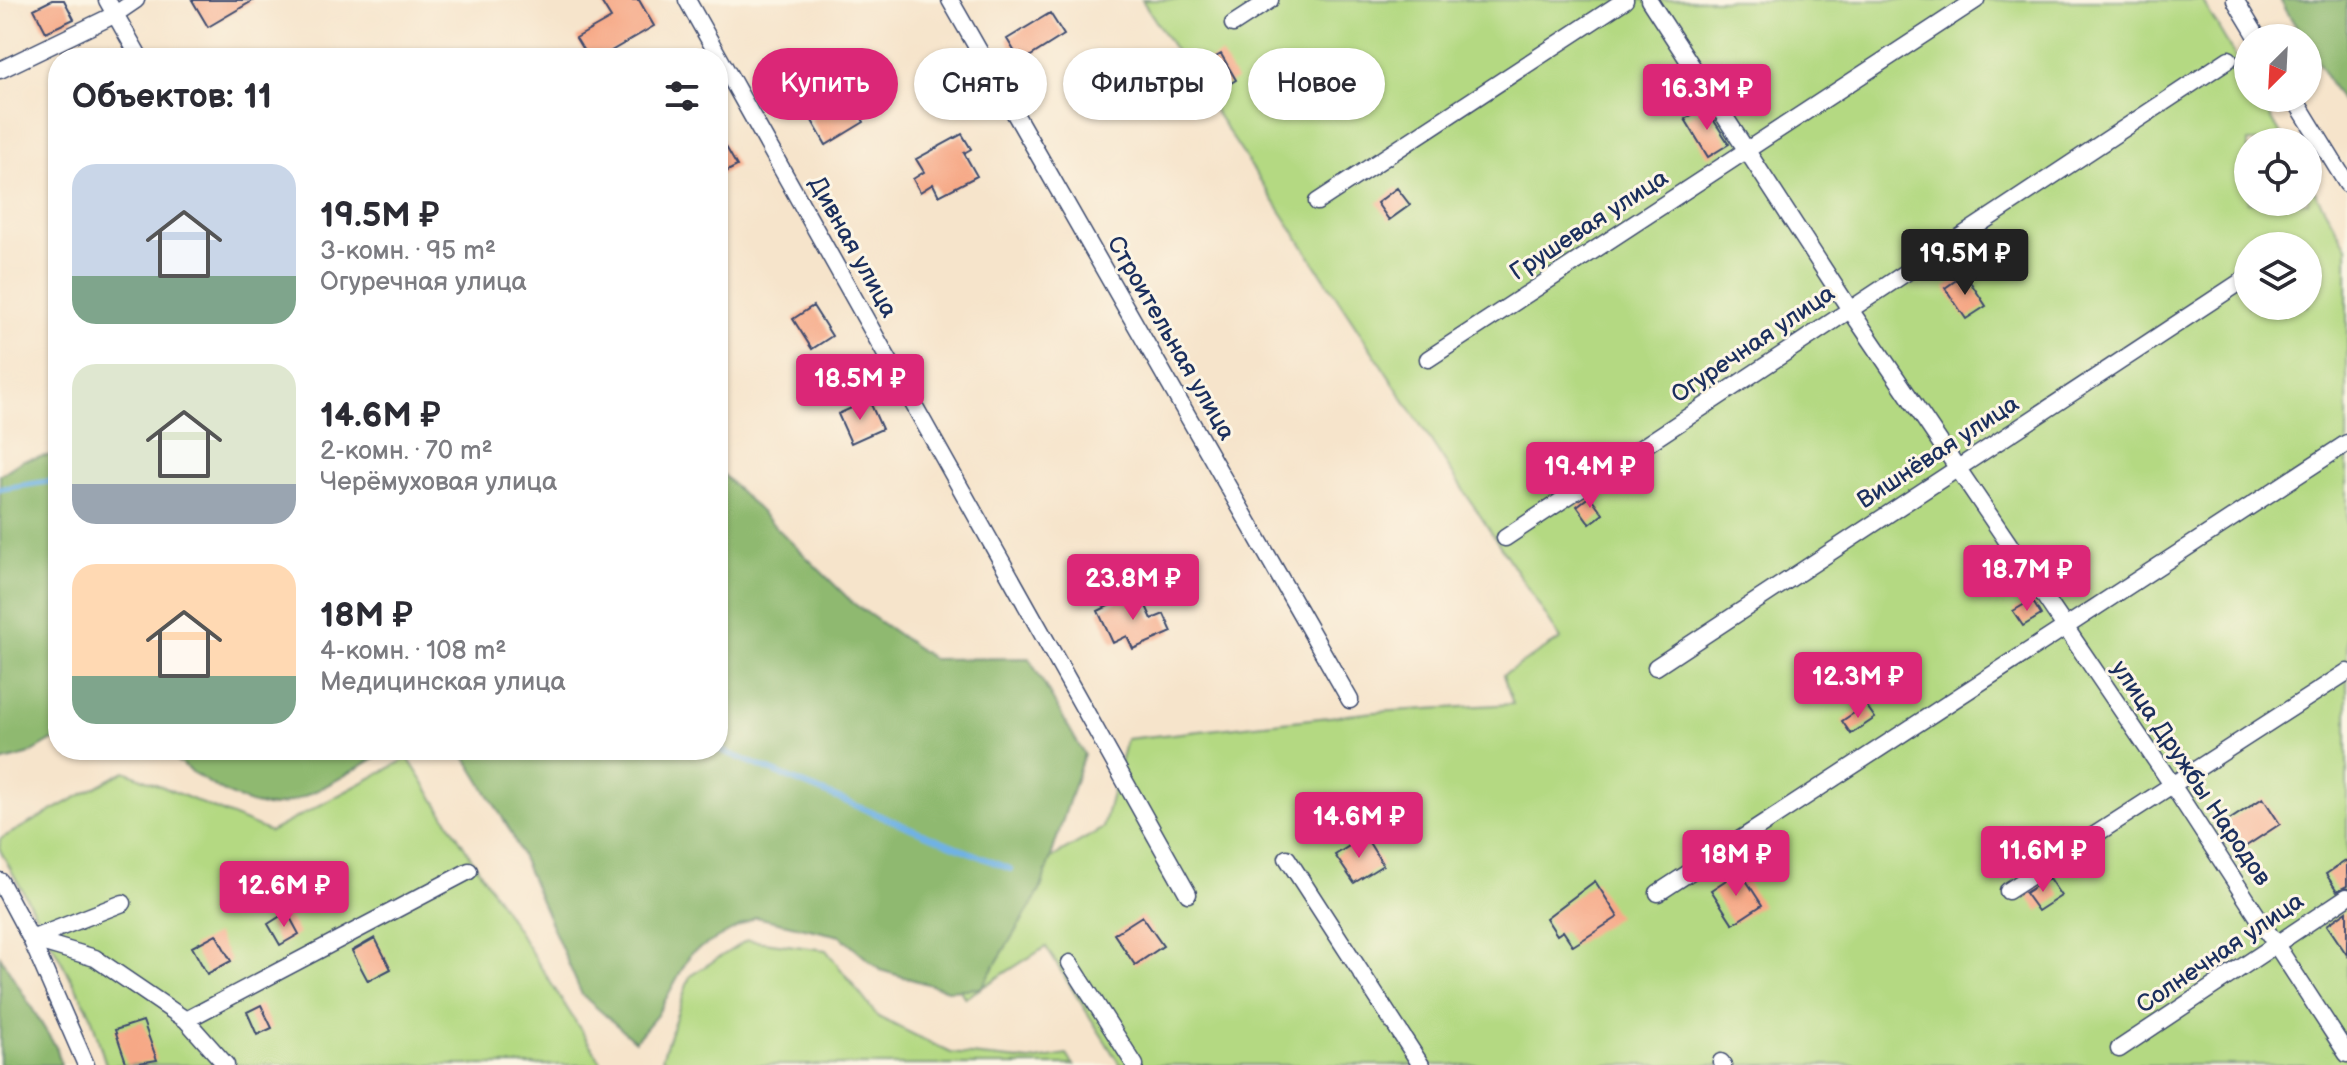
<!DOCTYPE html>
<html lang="ru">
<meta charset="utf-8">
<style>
body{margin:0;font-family:"Balsamiq Sans",sans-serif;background:#f7f7f7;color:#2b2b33;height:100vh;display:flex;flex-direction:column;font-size:30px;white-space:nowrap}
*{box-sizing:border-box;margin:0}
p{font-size:26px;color:#7c7c81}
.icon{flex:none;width:44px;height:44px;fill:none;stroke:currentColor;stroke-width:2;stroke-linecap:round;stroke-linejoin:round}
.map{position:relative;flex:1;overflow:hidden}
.details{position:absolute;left:48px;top:48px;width:680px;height:712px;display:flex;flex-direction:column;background:#fff;border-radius:32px;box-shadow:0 2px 6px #0004}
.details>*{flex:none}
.banner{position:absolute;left:752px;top:48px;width:760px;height:72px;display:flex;gap:16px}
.needle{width:52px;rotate:204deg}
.fabs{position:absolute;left:2234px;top:24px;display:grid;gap:16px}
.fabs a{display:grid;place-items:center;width:88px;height:88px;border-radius:50%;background:#fff;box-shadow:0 2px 6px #0004;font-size:40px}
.price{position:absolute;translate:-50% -68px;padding:0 18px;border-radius:8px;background:#db2777;color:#fff;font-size:26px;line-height:52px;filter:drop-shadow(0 2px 4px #0008)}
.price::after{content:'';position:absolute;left:50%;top:48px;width:24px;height:18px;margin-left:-12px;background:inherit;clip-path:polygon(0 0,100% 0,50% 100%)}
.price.current{background:#222;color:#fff}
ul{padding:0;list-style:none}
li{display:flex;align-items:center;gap:24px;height:200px;padding:0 24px}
li span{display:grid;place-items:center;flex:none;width:224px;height:160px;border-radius:24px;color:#555}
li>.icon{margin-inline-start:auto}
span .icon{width:96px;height:96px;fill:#fffc;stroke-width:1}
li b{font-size:34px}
h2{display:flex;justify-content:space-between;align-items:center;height:96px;padding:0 24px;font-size:34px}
.chip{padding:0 28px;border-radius:36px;background:#fff;box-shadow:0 2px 6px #0004;font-size:28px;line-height:72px}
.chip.current{background:#db2777;color:#fff}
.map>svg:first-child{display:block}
.green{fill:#b4d982;stroke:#688470;stroke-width:2;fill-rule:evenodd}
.forest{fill:#8fb970;stroke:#557467;stroke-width:2}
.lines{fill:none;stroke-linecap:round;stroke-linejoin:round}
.stream{stroke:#6fb2e4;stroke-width:6}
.building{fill:#f6a886}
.street-casing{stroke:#3c4a6e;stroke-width:19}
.street{stroke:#fff;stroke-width:16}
.labels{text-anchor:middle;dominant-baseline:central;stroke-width:6;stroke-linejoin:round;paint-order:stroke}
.street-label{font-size:24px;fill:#1b2f5e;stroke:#fcf5e5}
</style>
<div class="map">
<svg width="2347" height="1065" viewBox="0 0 2347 1065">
<rect width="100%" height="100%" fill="#fcf5e5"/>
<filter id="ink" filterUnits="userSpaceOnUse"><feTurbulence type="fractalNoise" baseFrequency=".0125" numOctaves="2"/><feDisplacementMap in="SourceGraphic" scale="16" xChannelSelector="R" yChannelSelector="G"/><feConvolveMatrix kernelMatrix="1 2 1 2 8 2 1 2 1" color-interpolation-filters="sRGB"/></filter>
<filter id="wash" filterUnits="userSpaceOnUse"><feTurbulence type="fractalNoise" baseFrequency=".006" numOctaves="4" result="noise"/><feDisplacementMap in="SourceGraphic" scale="32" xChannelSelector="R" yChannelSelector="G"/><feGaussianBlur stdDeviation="1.8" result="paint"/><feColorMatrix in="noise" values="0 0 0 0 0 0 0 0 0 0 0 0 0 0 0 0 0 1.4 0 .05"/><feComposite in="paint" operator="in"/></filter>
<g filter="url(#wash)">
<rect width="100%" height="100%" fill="#f6e4cb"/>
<path class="green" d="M 1142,0 L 2202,0 L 2248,78 L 2248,98 L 2260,98 L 2285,142 L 2248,142 L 2248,202 L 2308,202 L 2308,180 L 2347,247 L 2347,1065 L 1120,1065 L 1046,947 L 965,998 L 924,932 L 1103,828 L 1126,739 L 1375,712 L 1513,704 L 1503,675 L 1561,639 ZM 2248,246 L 2308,246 L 2308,306 L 2248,306 Z
M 408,758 L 603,1065 L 106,1065 L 90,1013 L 0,850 L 0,839 L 125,771 L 270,832 Z
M 747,940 L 826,950 L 878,1017 L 951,1053 L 1030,1061 L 1067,1055 L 1074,1065 L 672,1065 L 662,1058 L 690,976 Z"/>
<path class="forest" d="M 2280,0 L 2347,0 L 2347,111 L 2308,46 L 2308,38 L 2303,38 Z
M 58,454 L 58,737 L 27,755 L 0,762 L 0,475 L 23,460 Z
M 718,470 L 853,603 L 933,659 L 1029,658 L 1084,754 L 1040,891 L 981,988 L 948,990 L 880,970 L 840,936 L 756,917 L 691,953 L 657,1015 L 635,1041 L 582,995 L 510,830 L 463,753 L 451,750 L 718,750 Z
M 163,750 L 388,750 C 363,765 294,809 265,806 C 233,803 188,770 163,750 Z
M 0,956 L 57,1049 L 61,1065 L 0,1065 Z"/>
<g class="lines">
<path class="stream" d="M 0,489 L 58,480
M 718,749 L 1010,869"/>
</g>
<g id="blocks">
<path class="building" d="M 52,0 L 64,0 L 74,19 L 46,32 L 34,9 Z
M 192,0 L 254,0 L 208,27 Z
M 600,0 L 639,0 L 654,26 L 599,58 L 588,58 L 576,38 L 611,18 Z
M 1050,13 L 1064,35 L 1021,62 L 1007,39 Z
M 1221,54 L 1236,80 L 1216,92 L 1200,66 Z
M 839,79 L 864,122 L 826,145 L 811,119 L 817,115 L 806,97 Z
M 1705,107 L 1729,144 L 1708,157 L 1685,119 Z
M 718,133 L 737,166 L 718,176 Z
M 962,134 L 971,149 L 964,153 L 977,176 L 939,196 L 933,184 L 920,192 L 913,179 L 924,172 L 916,159 Z
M 1397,188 L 1410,205 L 1389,220 L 1377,203 Z
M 1965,274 L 1986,306 L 1966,319 L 1945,288 Z
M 813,306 L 832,336 L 812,349 L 793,319 Z
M 869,400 L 882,429 L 851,443 L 838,414 Z
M 1590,496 L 1603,514 L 1590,524 L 1577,506 Z
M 1139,591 L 1152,619 L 1164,614 L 1172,632 L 1133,649 L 1127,636 L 1113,643 L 1098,611 Z
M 2032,600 L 2041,615 L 2023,626 L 2013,611 Z
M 1866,705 L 1875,718 L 1851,734 L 1842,721 Z
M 2263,798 L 2280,824 L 2237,852 L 2220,826 Z
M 1365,836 L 1383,865 L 1354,883 L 1335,855 Z
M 2347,860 L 2347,886 L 2337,891 L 2326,874 Z
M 1740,871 L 1762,905 L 1733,924 L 1711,890 Z
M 2049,878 L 2061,896 L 2038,911 L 2025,893 Z
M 1595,881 L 1618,917 L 1573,946 L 1563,931 L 1557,935 L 1546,918 Z
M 2347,911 L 2347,955 L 2327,925 Z
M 287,912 L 299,934 L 280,945 L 268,924 Z
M 1142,916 L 1163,946 L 1135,965 L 1114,934 Z
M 216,934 L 231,961 L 207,974 L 192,947 Z
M 375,938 L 391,969 L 368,981 L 352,951 Z
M 261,1005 L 272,1028 L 257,1035 L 247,1012 Z
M 143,1021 L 157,1060 L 127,1065 L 115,1030 Z"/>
</g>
</g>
<g filter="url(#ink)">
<use href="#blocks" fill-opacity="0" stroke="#3c4a6e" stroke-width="2"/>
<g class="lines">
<defs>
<path id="street" d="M 107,0 L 140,58
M 687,0 L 1188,894
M 950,0 L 1350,700
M 1649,0 L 1849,308 L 2171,783 L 2347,1054
M 2235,0 L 2258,38
M 1233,24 L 1270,0
M 0,70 L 114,15 L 136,0
M 2294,98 L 2347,184
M 1317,202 L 1625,0
M 1428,359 L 1976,0
M 1505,538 L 2229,59
M 1656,667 L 2248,277
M 1287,858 L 1421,1065
M 0,881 L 31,939 L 86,1065
M 2008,891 L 2347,672
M 1658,893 L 2347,443
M 31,939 L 95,958 L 186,1020 L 226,1065
M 31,939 L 123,903
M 1070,963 L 1135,1065
M 186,1020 L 469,871
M 2119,1049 L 2347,897
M 1721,1062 L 1723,1065"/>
</defs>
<use href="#street" class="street-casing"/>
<use href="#street" class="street"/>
</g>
</g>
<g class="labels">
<g class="street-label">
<text transform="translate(1589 225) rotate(-33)">Грушевая улица</text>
<text transform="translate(853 247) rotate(61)">Дивная улица</text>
<text transform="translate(1171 338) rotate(60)">Строительная улица</text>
<text transform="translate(1753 344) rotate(-34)">Огуречная улица</text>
<text transform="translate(1938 452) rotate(-33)">Вишнёвая улица</text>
<text transform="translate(2191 773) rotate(56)">улица Дружбы Народов</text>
<text transform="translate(2220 953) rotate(-34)">Солнечная улица</text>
</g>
</g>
</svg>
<div class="fabs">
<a><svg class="needle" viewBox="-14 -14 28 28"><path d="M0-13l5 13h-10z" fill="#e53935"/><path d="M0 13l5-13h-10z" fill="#7c7c81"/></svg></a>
<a><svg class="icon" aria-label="locate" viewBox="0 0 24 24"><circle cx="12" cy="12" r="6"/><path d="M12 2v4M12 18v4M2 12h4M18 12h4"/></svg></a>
<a><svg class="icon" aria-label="layers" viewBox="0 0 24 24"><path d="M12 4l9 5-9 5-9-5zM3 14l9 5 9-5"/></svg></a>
</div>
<b class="price" style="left:1707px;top:132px">16.3M ₽</b>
<b class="price current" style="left:1965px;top:297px">19.5M ₽</b>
<b class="price" style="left:860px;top:422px">18.5M ₽</b>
<b class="price" style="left:1590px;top:510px">19.4M ₽</b>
<b class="price" style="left:2027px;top:613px">18.7M ₽</b>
<b class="price" style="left:1133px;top:622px">23.8M ₽</b>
<b class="price" style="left:1858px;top:720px">12.3M ₽</b>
<b class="price" style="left:1359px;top:860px">14.6M ₽</b>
<b class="price" style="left:2043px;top:894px">11.6M ₽</b>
<b class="price" style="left:1736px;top:898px">18M ₽</b>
<b class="price" style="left:284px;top:929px">12.6M ₽</b>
<div class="banner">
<a class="chip current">Купить</a>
<a class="chip">Снять</a>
<a class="chip">Фильтры</a>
<a class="chip">Новое</a>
</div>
<section class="details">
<h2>Объектов: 11<svg class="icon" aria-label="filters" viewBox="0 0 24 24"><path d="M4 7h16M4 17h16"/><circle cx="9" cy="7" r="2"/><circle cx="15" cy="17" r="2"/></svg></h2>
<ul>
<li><span style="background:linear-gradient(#c9d6e8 70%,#7fa58c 0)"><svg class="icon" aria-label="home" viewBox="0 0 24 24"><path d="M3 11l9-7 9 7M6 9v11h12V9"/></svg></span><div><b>19.5M ₽</b><p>3-комн. · 95 m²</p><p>Огуречная улица</p></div></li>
<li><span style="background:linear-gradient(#dfe7d0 75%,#9aa5b1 0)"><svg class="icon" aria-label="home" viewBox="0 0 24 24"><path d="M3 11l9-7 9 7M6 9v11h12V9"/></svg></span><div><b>14.6M ₽</b><p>2-комн. · 70 m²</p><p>Черёмуховая улица</p></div></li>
<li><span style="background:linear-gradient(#ffd9b3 70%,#7fa58c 0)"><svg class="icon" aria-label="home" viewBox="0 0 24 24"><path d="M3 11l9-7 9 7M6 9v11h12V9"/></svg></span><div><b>18M ₽</b><p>4-комн. · 108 m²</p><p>Медицинская улица</p></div></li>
</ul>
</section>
</div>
